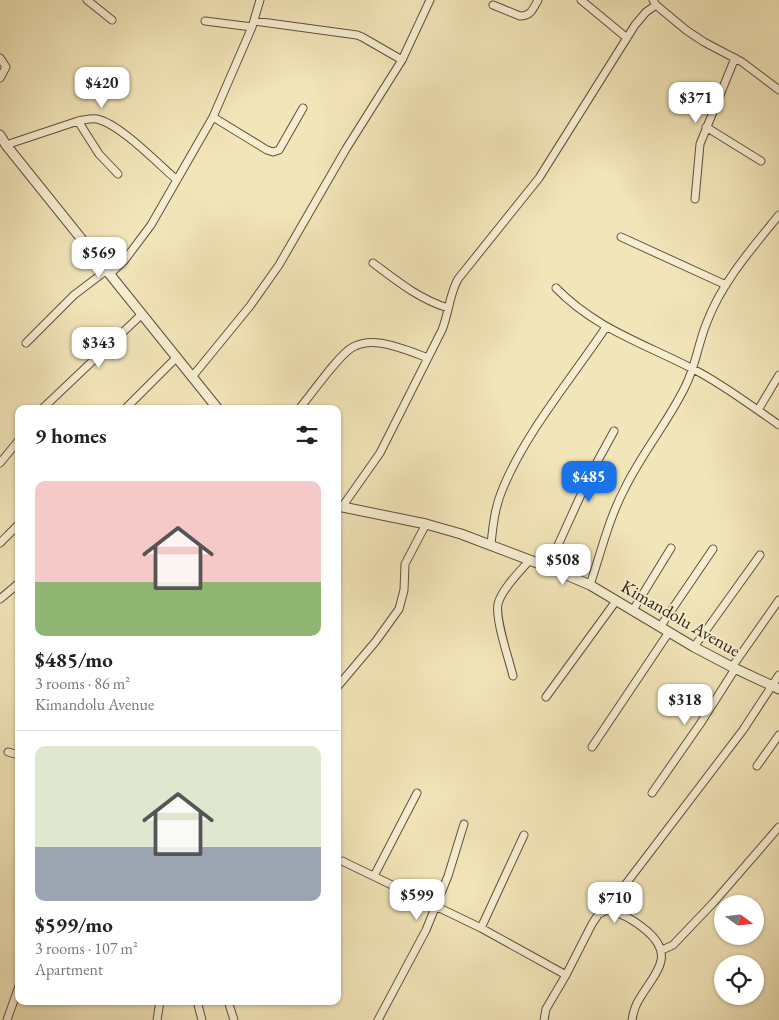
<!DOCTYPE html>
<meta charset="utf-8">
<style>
body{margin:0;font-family:"EB Garamond",serif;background:#f2f2f2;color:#222;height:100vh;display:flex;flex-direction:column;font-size:19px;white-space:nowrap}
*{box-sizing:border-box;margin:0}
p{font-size:16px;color:#767676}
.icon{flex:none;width:28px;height:28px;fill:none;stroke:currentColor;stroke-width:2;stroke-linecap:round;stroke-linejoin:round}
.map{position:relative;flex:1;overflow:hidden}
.details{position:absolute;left:15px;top:405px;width:326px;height:600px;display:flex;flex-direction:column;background:#fff;border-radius:10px;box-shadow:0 1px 4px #0004}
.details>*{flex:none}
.needle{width:32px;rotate:105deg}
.controls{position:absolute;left:714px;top:895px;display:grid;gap:10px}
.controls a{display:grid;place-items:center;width:50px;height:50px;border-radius:50%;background:#fff;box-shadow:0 1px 4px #0004;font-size:25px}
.price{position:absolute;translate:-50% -42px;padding:0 11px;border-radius:10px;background:#fff;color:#222;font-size:16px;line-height:32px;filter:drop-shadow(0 1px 2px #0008)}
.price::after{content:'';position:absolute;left:50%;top:30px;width:15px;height:11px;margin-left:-8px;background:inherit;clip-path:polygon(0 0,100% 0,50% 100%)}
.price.current{background:#1a73e8;color:#fff}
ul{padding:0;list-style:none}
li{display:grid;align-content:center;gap:10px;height:265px;padding:0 20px}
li+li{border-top:1px solid #e0e0e0}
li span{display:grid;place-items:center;height:155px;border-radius:10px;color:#555}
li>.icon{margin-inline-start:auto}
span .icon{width:90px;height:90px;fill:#fffc;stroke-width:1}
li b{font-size:21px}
h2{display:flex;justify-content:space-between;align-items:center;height:60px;padding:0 20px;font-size:21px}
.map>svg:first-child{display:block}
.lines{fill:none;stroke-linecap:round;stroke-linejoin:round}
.minor-casing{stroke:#5e503a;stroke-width:9}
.tertiary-casing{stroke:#5e503a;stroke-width:11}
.minor{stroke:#f7eed2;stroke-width:7}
.tertiary{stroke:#f7eed2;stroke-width:9}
.labels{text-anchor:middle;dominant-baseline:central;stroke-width:4;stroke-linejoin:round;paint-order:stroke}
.street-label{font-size:18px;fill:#2d1f0f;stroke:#f7eed2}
</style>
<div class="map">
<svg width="779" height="1020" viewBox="0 0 779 1020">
<rect width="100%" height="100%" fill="#f2e5b9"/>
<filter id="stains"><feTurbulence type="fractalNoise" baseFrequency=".004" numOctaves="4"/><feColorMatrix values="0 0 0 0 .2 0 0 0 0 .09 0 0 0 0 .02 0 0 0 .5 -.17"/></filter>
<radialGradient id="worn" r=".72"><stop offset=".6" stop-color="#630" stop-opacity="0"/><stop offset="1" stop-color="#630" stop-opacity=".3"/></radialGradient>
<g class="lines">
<defs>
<path id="minor" d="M 87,0 L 112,20
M 581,0 L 627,38
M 653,0 L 656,5 L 686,30 L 704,42 L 742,62 L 779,90
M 493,5 L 520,16 C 531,16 533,9 538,0
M 205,21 L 252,27
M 254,21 L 357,35 L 362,37 L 402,60
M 0,58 L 6,67 L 0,78
M 213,117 L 267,150 L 273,152 L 279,150 L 303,108
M 78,121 L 99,154 L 118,174
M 706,127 L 761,161
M 6,145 L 78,121 C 85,120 91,118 97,119 C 120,124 158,164 177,180
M 695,199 L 700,144 L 735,58
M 621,237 L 726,285
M 373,263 C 397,281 419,299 448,308
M 110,274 L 124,261 L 151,225 L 213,117 L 252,27 L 260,0
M 556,288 C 596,329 643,343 693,369 C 721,383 753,407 779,425
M 26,343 L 74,295 L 107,270
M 192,377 L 250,306 L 279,265 L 346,149 L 402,60 L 430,0
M 42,409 L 141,315
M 125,409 L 176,358
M 299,409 C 311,395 339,354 353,347 C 361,343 371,342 379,343 C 396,345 412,352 428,358
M 758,410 L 779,375
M 0,463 L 19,440
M 342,507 L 380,453 L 442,330 C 449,313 449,295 458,279 L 539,178 L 635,25 L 646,12 L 656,5
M 0,543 L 19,524
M 491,544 C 493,525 495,506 503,488 C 526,432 572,378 606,327
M 548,567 L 590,475 L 614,431
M 590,585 C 601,552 609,518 625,488 C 642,453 668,422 685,387 C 696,366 698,343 707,322 C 722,282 753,247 779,215
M 0,599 L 19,583
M 633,610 L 671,548
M 660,627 L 713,549
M 694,647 L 760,555
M 732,667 L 779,600
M 513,676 C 509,659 495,620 498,604 C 501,590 521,570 530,560
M 338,686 L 376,641 L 399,609 L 404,590 L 405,564 L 426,524
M 546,697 L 616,601
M 592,747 L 669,632
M 8,752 L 19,755
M 757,766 L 779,735
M 652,793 L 700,724 L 735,669
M 342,861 L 481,928 L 566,975
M 374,876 L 417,793
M 606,910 L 743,730 L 779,675
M 481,928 L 524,835
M 662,950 L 673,945 L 714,902 L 779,827
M 197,1001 L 202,1020
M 228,1001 L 234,1020
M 7,1020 L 19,986
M 157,1020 L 160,1001
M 378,1020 L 426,930 L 448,876 L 464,824
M 544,1020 L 546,1009 L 566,975 L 592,924 L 598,915 L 606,910 C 621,912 635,921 647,931 C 676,956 655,973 640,998 C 636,1004 633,1013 632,1020"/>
<path id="tertiary" d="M 0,135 L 6,145 C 77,233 147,321 218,409
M 338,506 L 426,524 L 461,534 L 548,567 L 590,585 L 694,647 L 732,667 L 779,689"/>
</defs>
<use href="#minor" class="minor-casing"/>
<use href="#tertiary" class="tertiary-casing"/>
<use href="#minor" class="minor"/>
<use href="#tertiary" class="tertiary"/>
</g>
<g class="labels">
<g class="street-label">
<text transform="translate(681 618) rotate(30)">Kimandolu Avenue</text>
</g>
</g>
<rect width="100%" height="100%" filter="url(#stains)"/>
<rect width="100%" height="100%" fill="url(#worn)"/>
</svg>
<div class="controls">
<a><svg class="needle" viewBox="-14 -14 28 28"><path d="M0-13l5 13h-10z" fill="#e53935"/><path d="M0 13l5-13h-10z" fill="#767676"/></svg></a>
<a><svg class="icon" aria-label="locate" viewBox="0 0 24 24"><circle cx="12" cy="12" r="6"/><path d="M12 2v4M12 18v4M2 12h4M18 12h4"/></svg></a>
</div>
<b class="price" style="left:102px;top:109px">$420</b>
<b class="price" style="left:696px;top:124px">$371</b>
<b class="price" style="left:99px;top:279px">$569</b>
<b class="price" style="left:99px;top:369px">$343</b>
<b class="price current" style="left:589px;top:503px">$485</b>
<b class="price" style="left:563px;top:586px">$508</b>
<b class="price" style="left:685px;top:726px">$318</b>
<b class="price" style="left:417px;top:921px">$599</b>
<b class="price" style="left:615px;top:924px">$710</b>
<section class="details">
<h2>9 homes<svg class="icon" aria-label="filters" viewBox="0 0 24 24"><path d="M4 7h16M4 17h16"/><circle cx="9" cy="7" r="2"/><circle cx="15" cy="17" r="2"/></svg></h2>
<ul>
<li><span style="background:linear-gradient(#f6c9c9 65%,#8fb573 0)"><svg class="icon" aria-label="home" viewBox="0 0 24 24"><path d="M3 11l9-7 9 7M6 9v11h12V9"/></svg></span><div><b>$485/mo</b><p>3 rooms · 86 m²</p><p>Kimandolu Avenue</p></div></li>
<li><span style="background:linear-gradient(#dfe7d0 65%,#9aa5b1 0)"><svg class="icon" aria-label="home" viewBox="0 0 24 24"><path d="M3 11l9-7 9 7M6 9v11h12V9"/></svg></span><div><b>$599/mo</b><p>3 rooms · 107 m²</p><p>Apartment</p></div></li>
</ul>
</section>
</div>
